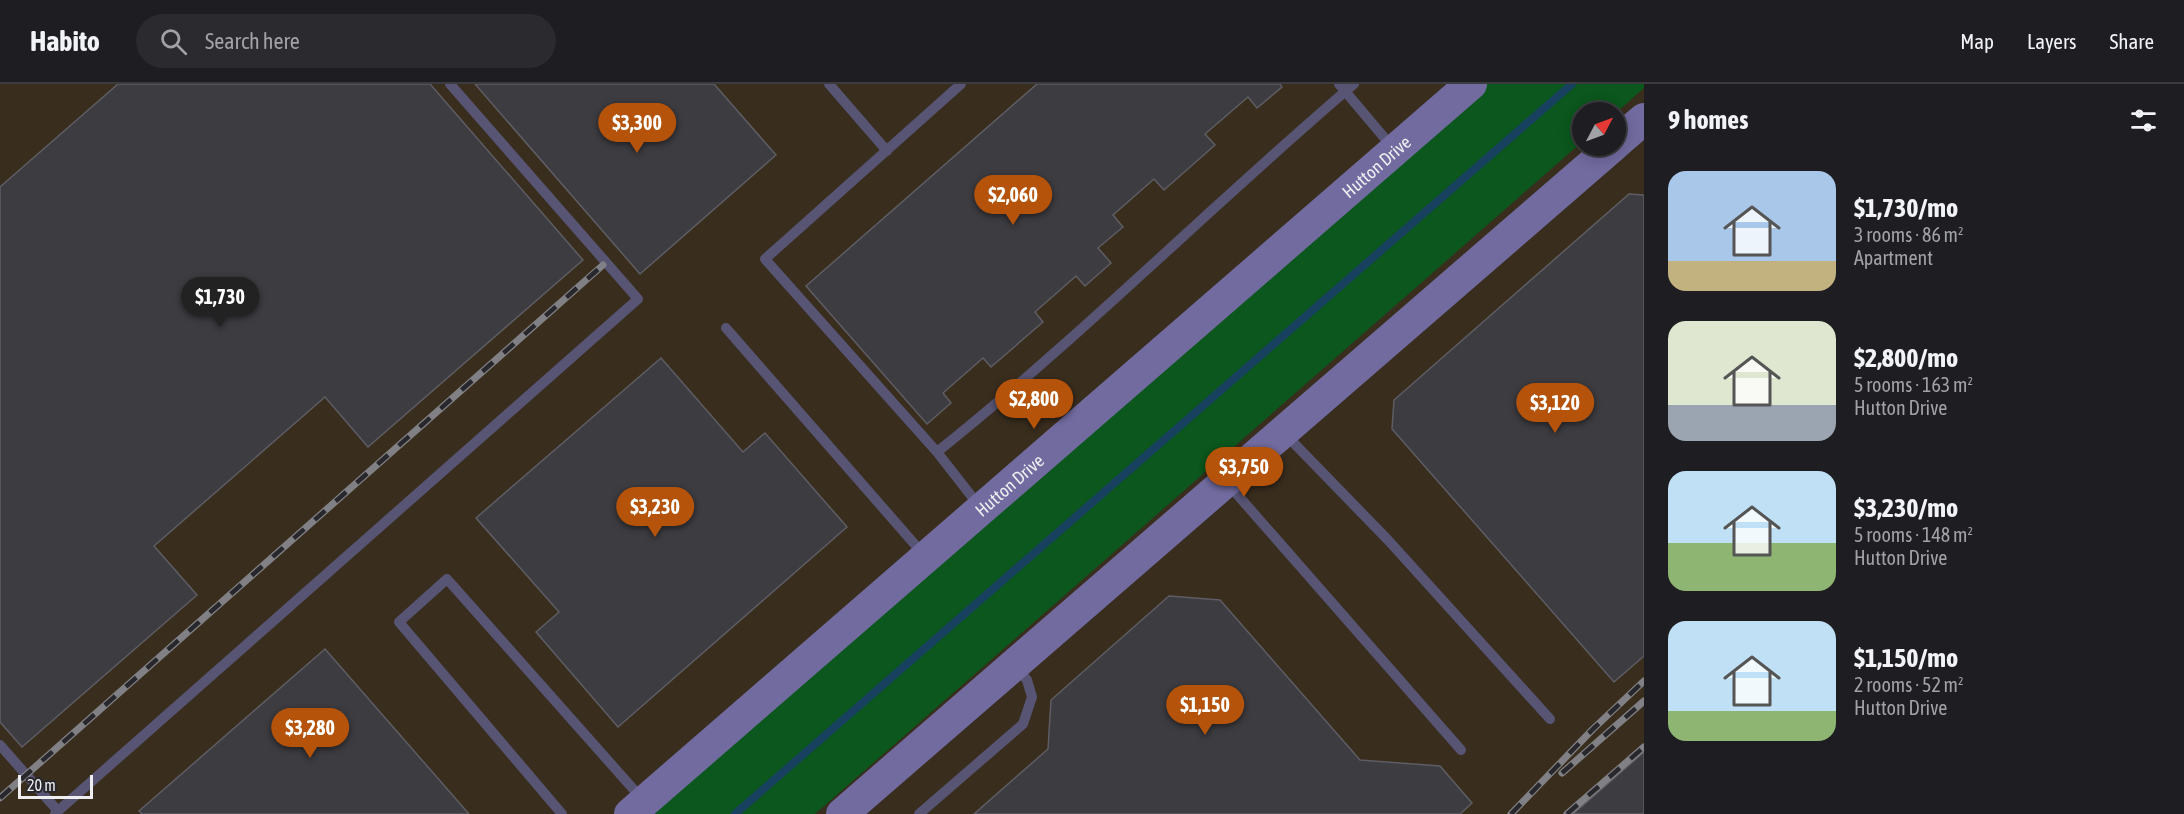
<!DOCTYPE html>
<meta charset="utf-8">
<style>
body{margin:0;font-family:"Asap Condensed",sans-serif;background:#2b2a2e;color:#f1f3f6;height:100vh;display:flex;flex-direction:column;font-size:22px;white-space:nowrap}
*{box-sizing:border-box;margin:0}
p{font-size:20px;color:#a1a2a5}
.icon{flex:none;width:33px;height:33px;fill:none;stroke:currentColor;stroke-width:2;stroke-linecap:round;stroke-linejoin:round}
.map{position:relative;flex:1;overflow:hidden}
.side{display:flex;flex-direction:column;background:#1e1d21;width:540px}
.side>*{flex:none}
.needle{width:39px;rotate:49deg}
.fabs{position:absolute;left:1572px;top:18px;display:grid;gap:12px}
.fabs a{display:grid;place-items:center;width:54px;height:54px;border-radius:50%;background:#1e1d21;box-shadow:0 3px 15px #0003,0 0 0 2px #3c3b3f;font-size:30px}
.scale{position:absolute;left:18px;bottom:15px;width:75px;box-sizing:border-box;padding-left:6px;border:3px solid #eeeef1;border-top:0;font-size:16px;line-height:21px;white-space:nowrap;color:#eeeef1;-webkit-text-stroke:4px #28272c;paint-order:stroke}
.price{position:absolute;translate:-50% -51px;padding:0 14px;border-radius:21px;background:#b45309;color:#fff;font-size:20px;line-height:39px;filter:drop-shadow(0 2px 3px #0008)}
.price::after{content:'';position:absolute;left:50%;top:36px;width:18px;height:14px;margin-left:-9px;background:inherit;clip-path:polygon(0 0,100% 0,50% 100%)}
.price.current{background:#222;color:#fff}
ul{padding:0;list-style:none}
li{display:flex;align-items:center;gap:18px;height:150px;padding:0 24px}
li span{display:grid;place-items:center;flex:none;width:168px;height:120px;border-radius:18px;color:#555}
li>.icon{margin-inline-start:auto}
span .icon{width:72px;height:72px;fill:#fffc;stroke-width:1}
li b{font-size:26px}
h2{display:flex;justify-content:space-between;align-items:center;height:72px;padding:0 24px;font-size:26px}
header{display:flex;align-items:center;gap:36px;box-sizing:border-box;height:84px;padding:0 30px;background:#1e1d21;border-bottom:2px solid #3c3b3f}
header strong{font-size:28px}
nav{display:flex;gap:33px;margin-inline-start:auto;font-size:21px}
.search{width:420px;height:54px;background:#2b2a2e;display:flex;align-items:center;gap:15px;box-sizing:border-box;padding:0 21px;border-radius:33px;color:#a1a2a5;font-size:22px}
main{display:flex;flex:1;min-height:0}
.map>svg:first-child{display:block}
.industrial{fill:#392d1e;fill-rule:evenodd}
.green{fill:#0b571d}
.lines{fill:none;stroke-linecap:round;stroke-linejoin:round}
.stream{stroke:#17415f;stroke-width:8}
.building{fill:#3c3c41;stroke:#5e5d63;stroke-width:1.5}
.lane{stroke:#575474;stroke-width:10}
.secondary{stroke:#716b9f;stroke-width:32}
.rail-casing{stroke:#818185;stroke-width:7}
.rail{stroke:#28272c;stroke-width:4.5;stroke-dasharray:14;stroke-linecap:butt}
.labels{text-anchor:middle;dominant-baseline:central;stroke-width:6;stroke-linejoin:round;paint-order:stroke}
.street-label{font-size:18px;fill:#eeeef1;stroke:#28272c}
</style>
<header>
<strong>Habito</strong>
<div class="search"><svg class="icon" aria-label="search" viewBox="0 0 24 24"><circle cx="10" cy="10" r="6"/><path d="M15 15l6 6"/></svg>Search here</div>
<nav><a>Map</a><a>Layers</a><a>Share</a></nav>
</header>
<main>
<div class="map">
<svg width="1644" height="730" viewBox="0 0 1644 730">
<rect width="100%" height="100%" fill="#28272c"/>
<path class="industrial" d="M 0,0 L 1644,0 L 1644,730 L 0,730 ZM 1582,28 L 1616,28 L 1616,62 L 1582,62 Z"/>
<path class="green" d="M 1488,0 L 1644,0 L 1644,4 L 1616,29 L 1582,28 L 1582,58 L 815,730 L 649,730 Z"/>
<g class="lines">
<path class="stream" d="M 735,730 L 1572,0"/>
</g>
<path class="building" d="M 118,0 L 430,0 L 583,176 L 368,363 L 325,313 L 154,462 L 197,511 L 22,663 L 0,638 L 0,103 Z
M 475,0 L 714,0 L 776,71 L 640,190 Z
M 1037,0 L 1280,0 L 1282,3 L 1257,24 L 1248,13 L 1205,50 L 1215,61 L 1164,106 L 1154,95 L 1113,131 L 1123,143 L 1098,164 L 1111,179 L 1085,202 L 1076,192 L 1035,228 L 1043,238 L 991,283 L 983,274 L 943,309 L 951,319 L 927,340 L 806,202 Z
M 1629,110 L 1644,111 L 1644,572 L 1614,598 L 1392,345 L 1394,316 Z
M 661,274 L 743,368 L 765,349 L 847,443 L 618,643 L 536,548 L 559,528 L 476,434 Z
M 1169,512 L 1220,516 L 1360,676 L 1440,682 L 1472,719 L 1460,730 L 974,730 L 1048,665 L 1051,616 Z
M 325,565 L 469,730 L 142,730 L 139,727 Z
M 1644,668 L 1644,730 L 1573,730 Z"/>
<g class="lines">
<path class="lane" d="M 829,0 L 887,67
M 961,0 L 765,175 L 937,368 L 980,423
M 1339,0 L 1393,64
M 726,244 L 924,471
M 1285,350 L 1388,456 L 1550,635
M 937,368 C 1082,252 1213,120 1354,0
M 1228,400 L 1461,666
M 0,661 L 58,727 L 55,730
M 58,727 L 638,215 L 450,0
M 562,730 L 399,538 L 447,495 L 643,716
M 919,730 L 1023,640 L 1032,613 L 1027,596 L 1016,583"/>
<g class="secondary">
<path d="M 1616,59 L 1644,35"/>
<path id="s1" d="M 630,730 L 1471,0"/>
<path d="M 842,730 L 1613,62"/>
</g>
<defs>
<path id="rail" d="M 1562,689 L 1644,617
M 0,714 L 603,181
M 1511,730 L 1593,645 L 1644,597
M 1567,730 L 1644,663"/>
</defs>
<use href="#rail" class="rail-casing"/>
<use href="#rail" class="rail"/>
</g>
<g class="labels">
<g class="street-label">
<text stroke="none"><textPath href="#s1" startOffset="988">Hutton Drive</textPath></text>
<text stroke="none"><textPath href="#s1" startOffset="502">Hutton Drive</textPath></text>
</g>
</g>
</svg>
<div class="fabs">
<a><svg class="needle" viewBox="-14 -14 28 28"><path d="M0-13l5 13h-10z" fill="#e53935"/><path d="M0 13l5-13h-10z" fill="#a1a2a5"/></svg></a>
</div>
<div class="scale">20 m</div>
<b class="price" style="left:637px;top:70px">$3,300</b>
<b class="price" style="left:1013px;top:142px">$2,060</b>
<b class="price current" style="left:220px;top:244px">$1,730</b>
<b class="price" style="left:1034px;top:346px">$2,800</b>
<b class="price" style="left:1555px;top:350px">$3,120</b>
<b class="price" style="left:1244px;top:414px">$3,750</b>
<b class="price" style="left:655px;top:454px">$3,230</b>
<b class="price" style="left:1205px;top:652px">$1,150</b>
<b class="price" style="left:310px;top:675px">$3,280</b>
</div>
<section class="side">
<h2>9 homes<svg class="icon" aria-label="filters" viewBox="0 0 24 24"><path d="M4 7h16M4 17h16"/><circle cx="9" cy="7" r="2"/><circle cx="15" cy="17" r="2"/></svg></h2>
<ul>
<li><span style="background:linear-gradient(#a9c7e8 75%,#c2b280 0)"><svg class="icon" aria-label="home" viewBox="0 0 24 24"><path d="M3 11l9-7 9 7M6 9v11h12V9"/></svg></span><div><b>$1,730/mo</b><p>3 rooms · 86 m²</p><p>Apartment</p></div></li>
<li><span style="background:linear-gradient(#dfe7d0 70%,#9aa5b1 0)"><svg class="icon" aria-label="home" viewBox="0 0 24 24"><path d="M3 11l9-7 9 7M6 9v11h12V9"/></svg></span><div><b>$2,800/mo</b><p>5 rooms · 163 m²</p><p>Hutton Drive</p></div></li>
<li><span style="background:linear-gradient(#bfe0f5 60%,#8fb573 0)"><svg class="icon" aria-label="home" viewBox="0 0 24 24"><path d="M3 11l9-7 9 7M6 9v11h12V9"/></svg></span><div><b>$3,230/mo</b><p>5 rooms · 148 m²</p><p>Hutton Drive</p></div></li>
<li><span style="background:linear-gradient(#bfe0f5 75%,#8fb573 0)"><svg class="icon" aria-label="home" viewBox="0 0 24 24"><path d="M3 11l9-7 9 7M6 9v11h12V9"/></svg></span><div><b>$1,150/mo</b><p>2 rooms · 52 m²</p><p>Hutton Drive</p></div></li>
</ul>
</section>
</main>
